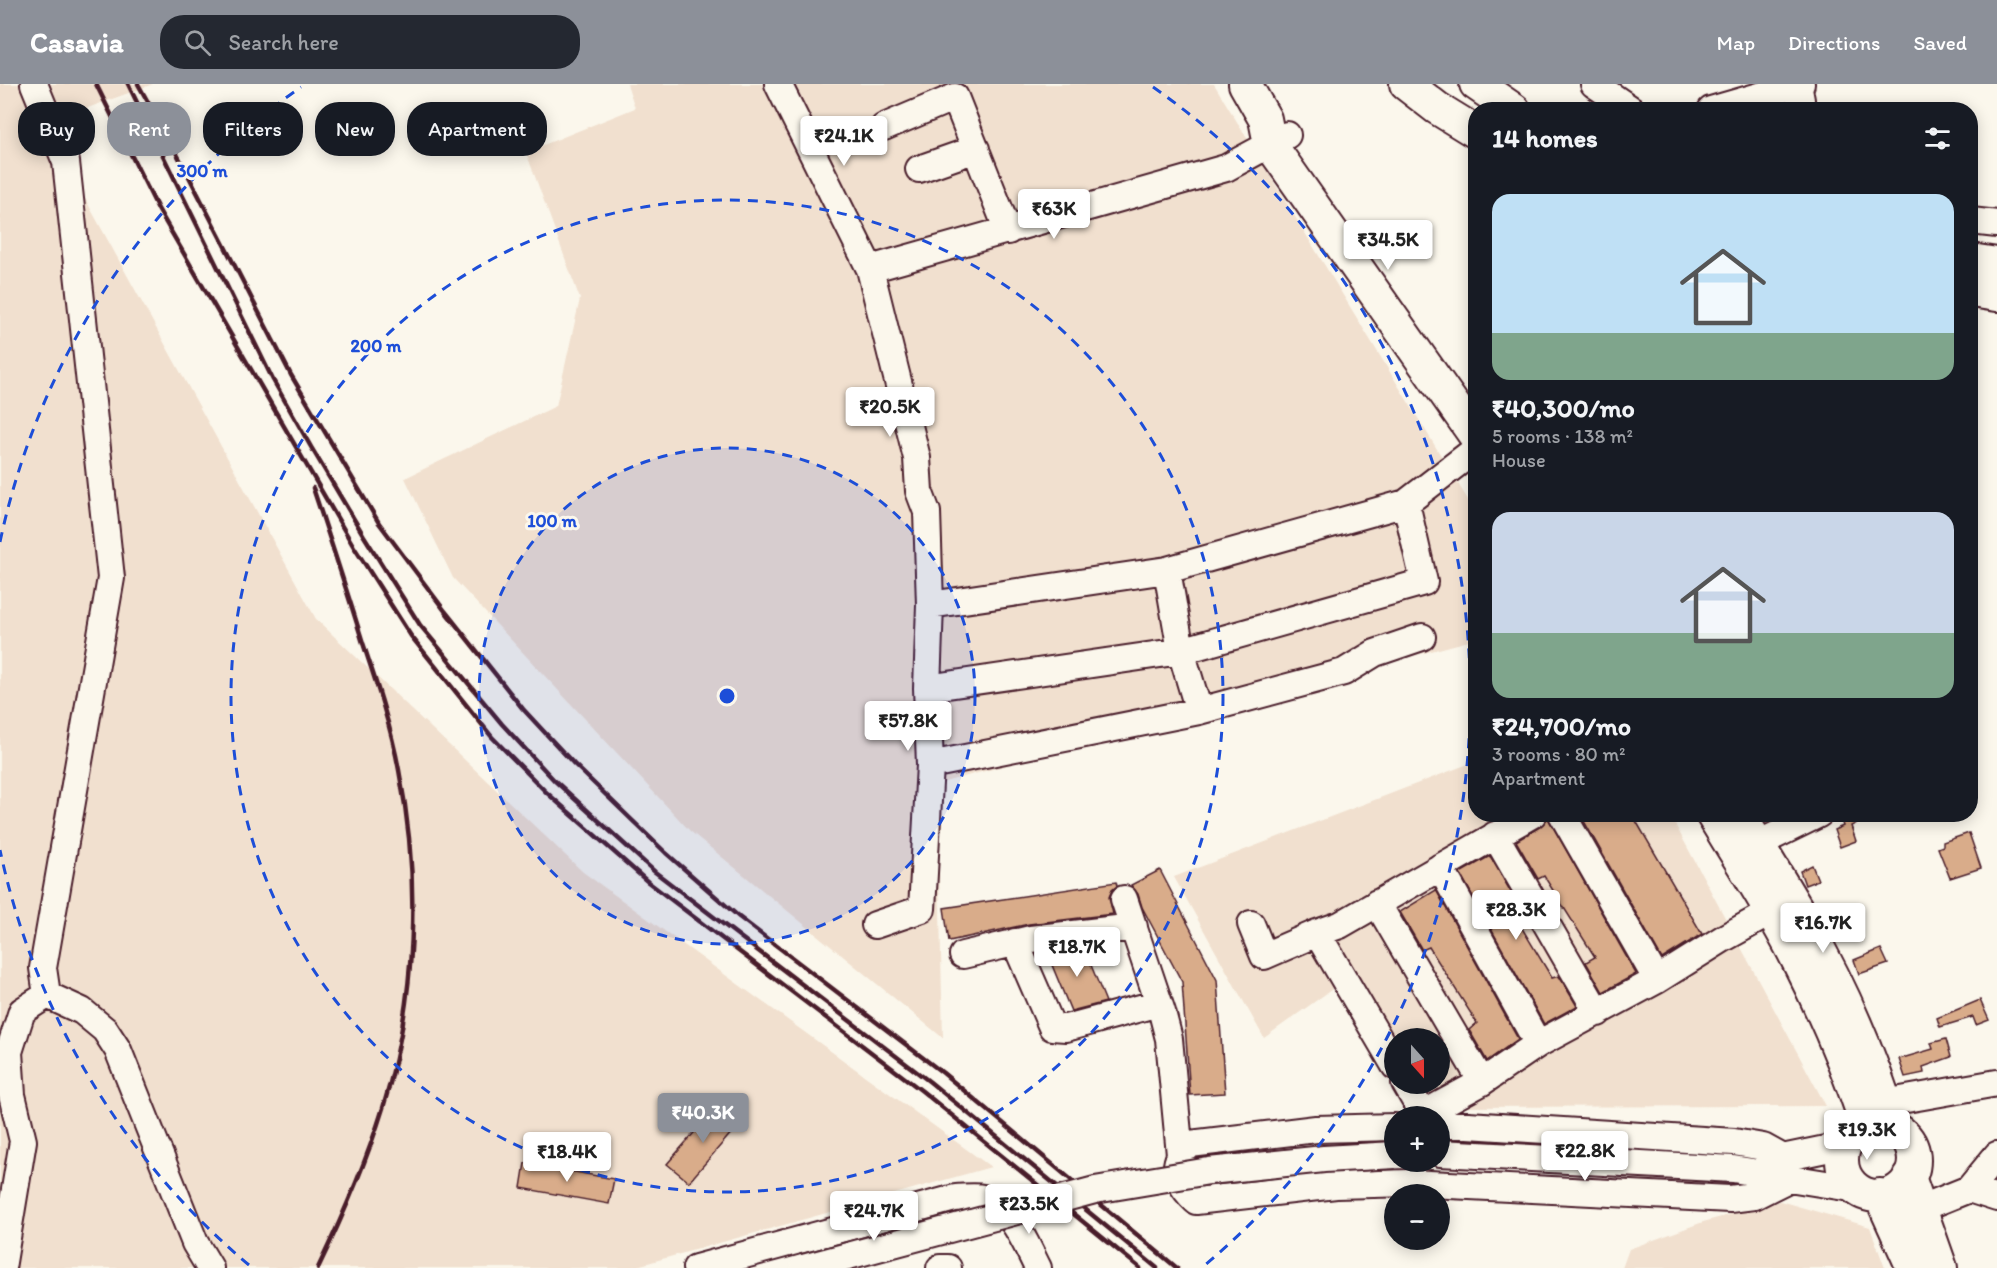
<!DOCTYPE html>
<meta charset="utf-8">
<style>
body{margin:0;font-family:Itim,sans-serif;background:#242831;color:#f1f3f6;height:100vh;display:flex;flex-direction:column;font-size:22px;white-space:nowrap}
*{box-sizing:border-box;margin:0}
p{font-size:20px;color:#9ea1a6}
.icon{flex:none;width:33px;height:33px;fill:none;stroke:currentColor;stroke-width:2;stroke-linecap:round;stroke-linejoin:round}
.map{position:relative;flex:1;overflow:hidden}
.drawer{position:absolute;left:1468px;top:18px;width:510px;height:720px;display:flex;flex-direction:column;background:#171b24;border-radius:24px;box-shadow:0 3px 15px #0003}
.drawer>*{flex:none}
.guide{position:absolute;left:18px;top:18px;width:570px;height:54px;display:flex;gap:12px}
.needle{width:39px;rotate:159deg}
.fabs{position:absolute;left:1384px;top:944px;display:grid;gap:12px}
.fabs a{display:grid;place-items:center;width:66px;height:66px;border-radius:50%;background:#171b24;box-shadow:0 3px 15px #0003;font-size:30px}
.price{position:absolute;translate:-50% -51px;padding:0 14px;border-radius:6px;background:#fff;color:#222;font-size:20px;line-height:39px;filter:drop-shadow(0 2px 3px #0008)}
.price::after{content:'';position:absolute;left:50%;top:36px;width:18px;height:14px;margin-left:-9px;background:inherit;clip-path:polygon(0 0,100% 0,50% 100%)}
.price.selected{background:#8c9099;color:#fff}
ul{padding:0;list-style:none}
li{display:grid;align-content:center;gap:12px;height:318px;padding:0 24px}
li span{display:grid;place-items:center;height:186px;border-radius:18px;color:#555}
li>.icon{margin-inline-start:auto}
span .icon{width:108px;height:108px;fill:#fffc;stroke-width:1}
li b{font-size:26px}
h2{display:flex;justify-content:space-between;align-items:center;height:72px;padding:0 24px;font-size:26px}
.tag{padding:0 21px;border-radius:24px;background:#171b24;box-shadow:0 3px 15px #0003;font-size:21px;line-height:54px}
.tag.selected{background:#8c9099;color:#fff}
header{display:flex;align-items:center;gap:36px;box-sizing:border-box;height:84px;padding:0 30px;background:#8c9099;color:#fff}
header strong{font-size:28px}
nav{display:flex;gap:33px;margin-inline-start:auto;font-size:21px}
.search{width:420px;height:54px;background:#242831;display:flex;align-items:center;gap:15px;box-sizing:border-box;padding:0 21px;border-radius:24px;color:#9ea1a6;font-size:22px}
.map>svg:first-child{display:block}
.built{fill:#f1e0cf}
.building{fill:#d9ac8a;stroke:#4a1f2b;stroke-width:1.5}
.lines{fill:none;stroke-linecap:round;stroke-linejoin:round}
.minor-casing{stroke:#4a1f2b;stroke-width:30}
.major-casing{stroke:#4a1f2b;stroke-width:36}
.minor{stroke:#fbf7ec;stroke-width:26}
.major{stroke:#fbf7ec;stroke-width:32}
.rail{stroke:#4a1f2b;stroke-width:4.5}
.minor-bridge-casing{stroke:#4a1f2b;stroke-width:30;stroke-linecap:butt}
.minor-bridge{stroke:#fbf7ec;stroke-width:26}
.ring{fill:none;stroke:#1d4ed8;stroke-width:3;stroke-dasharray:10 8}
.centre{fill:#1d4ed8;stroke:#fbf7ec;stroke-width:3}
.ring-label{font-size:18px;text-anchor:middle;font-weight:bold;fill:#1d4ed8;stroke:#fbf7ec;stroke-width:6;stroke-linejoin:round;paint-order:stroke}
</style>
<header>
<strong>Casavia</strong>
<div class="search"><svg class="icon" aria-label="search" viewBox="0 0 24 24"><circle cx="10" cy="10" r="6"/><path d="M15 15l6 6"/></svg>Search here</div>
<nav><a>Map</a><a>Directions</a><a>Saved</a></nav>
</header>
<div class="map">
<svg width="1997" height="1184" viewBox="0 0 1997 1184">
<rect width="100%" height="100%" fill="#fbf7ec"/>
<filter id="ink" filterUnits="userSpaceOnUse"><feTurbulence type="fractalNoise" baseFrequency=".0167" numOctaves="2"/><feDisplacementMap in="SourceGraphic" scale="12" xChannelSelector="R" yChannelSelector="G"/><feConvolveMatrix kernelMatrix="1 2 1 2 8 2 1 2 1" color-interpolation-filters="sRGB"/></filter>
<g filter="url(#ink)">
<path class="built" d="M 0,0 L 153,0 L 44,40 L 316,535 L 583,788 L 991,1083 L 630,1184 L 0,1184 Z
M 627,0 L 1214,0 L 1476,429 L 1476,555 L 937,700 L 943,954 L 690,747 L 453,494 L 405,394 L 556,322 L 580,215 L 526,68 L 635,24 Z
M 1476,677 L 1476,730 L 1670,731 L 1826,1022 L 1428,1023 L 1414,999 L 1440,999 L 1440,954 L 1395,954 L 1395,966 L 1352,891 L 1264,954 L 1174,793 Z
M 1780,1117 L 1870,1143 L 1885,1184 L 1622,1184 L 1629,1165 L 1703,1138 Z"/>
<path class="building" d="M 1580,730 L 1632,730 L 1702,850 L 1662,875 Z
M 1839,730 L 1874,730 L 1851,742 L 1856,757 L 1840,763 L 1834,746 L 1843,742 Z
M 1548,734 L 1636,890 L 1603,908 L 1586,878 L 1595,873 L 1544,792 L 1538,795 L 1516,757 L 1540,743 Z
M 1969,749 L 1981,784 L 1950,794 L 1938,764 L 1943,762 L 1943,758 Z
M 1490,772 L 1513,812 L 1505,816 L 1552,894 L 1559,892 L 1577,922 L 1544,940 L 1460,789 Z
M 1812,781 L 1818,796 L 1805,801 L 1800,787 Z
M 1160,786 L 1217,896 L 1225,1009 L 1190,1011 L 1182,898 L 1142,823 L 1138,810 L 1131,801 Z
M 1116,798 L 1117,802 L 1112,806 L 1109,813 L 1113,830 L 1029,840 L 949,857 L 944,824 Z
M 1436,806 L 1518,955 L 1487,977 L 1469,946 L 1477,939 L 1429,863 L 1422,866 L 1400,828 Z
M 1084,864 L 1106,918 L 1071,927 L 1047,869 Z
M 1881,865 L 1888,880 L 1859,890 L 1854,876 Z
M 1980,916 L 1989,936 L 1976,941 L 1973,933 L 1940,943 L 1937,934 Z
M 1946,955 L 1951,973 L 1923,983 L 1924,989 L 1905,993 L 1899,975 L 1933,965 L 1931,959 Z
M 718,1021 L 739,1040 L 689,1098 L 667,1080 Z
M 525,1079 L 614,1095 L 609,1120 L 521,1104 Z"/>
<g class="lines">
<defs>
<path id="minor" d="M 34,0 L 66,78 L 111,494 L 43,884 L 47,911 L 82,927 L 105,946 L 118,966 L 195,1159 L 210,1184
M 778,0 L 870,185 L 917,374 L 919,407 L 927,428 L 930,521 L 927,604 L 930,681 L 922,825 L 875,841
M 1594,0 L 1632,26
M 1798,0 L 1801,16 L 1800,26
M 1711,26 L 1801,0
M 884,43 L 955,13 L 1008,147
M 919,85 L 976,65
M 1971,137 L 1997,140
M 870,185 L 1226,84 L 1287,51
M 1167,486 L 1181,567 L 1199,627
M 930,521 L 1167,486 L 1406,419 L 1476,365
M 927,604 L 1181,567 L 1424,498 L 1406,419
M 930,681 L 1199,627 L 1344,588 L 1375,569 L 1422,553
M 1562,730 L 1657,896
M 1495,751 L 1598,929
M 1758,760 L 1819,730
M 1440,783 L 1538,960
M 1124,815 L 1162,928 L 1169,955 L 1180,1071
M 1377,819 L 1482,998
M 1251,840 L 1264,872 L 1317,849
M 1015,858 L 1052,943 L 1066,944 L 1159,919
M 963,871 L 1031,855 L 1134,843
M 1395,982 L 1317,849 L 1340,841 L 1533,730
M 1405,999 L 1423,1030 L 1482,998 L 1538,960 L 1657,896 L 1724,854 L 1771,828
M 1867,1022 L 1997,999
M 1440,1041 L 1468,1041 L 1734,1058 L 1763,1063 L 1783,1074
M 1395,1043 L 1316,1045 L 1190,1060 C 1187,1064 1182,1068 1180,1072 C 1171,1089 1184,1106 1196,1117 L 1336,1101 L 1410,1099 L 1730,1115 L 1754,1112 L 1790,1094
M 1440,1069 L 1733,1085 L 1857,1105
M 1768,1077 L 1845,1061
M 1969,1105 L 1997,1114
M 1902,1132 L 1969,1105 L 1997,1071
M 2,1184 L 23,1057 L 12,1011 L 9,968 L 22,927 L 47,911
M 696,1184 L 955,1114 C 963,1114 975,1112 983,1114 C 1013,1124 1025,1159 1038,1184
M 940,1184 L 948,1184"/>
<path id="major" d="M 1245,0 L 1265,35 L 1270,60 L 1476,353
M 1406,0 L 1437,24 L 1476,48
M 1476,0 L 1514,26
M 1971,176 L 1997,180
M 1971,207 L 1997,211
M 1712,730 C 1741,779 1773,826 1798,877 C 1825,930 1848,985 1867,1042
M 1739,730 C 1781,798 1824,866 1855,940 C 1870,974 1882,1008 1893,1043
M1842 1076a36 36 0 1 1 72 0a36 36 0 1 1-72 0Z
M 1909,1093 L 1941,1184
M 1880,1111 L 1913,1184"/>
</defs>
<use href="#minor" class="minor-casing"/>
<use href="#major" class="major-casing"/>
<use href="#minor" class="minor"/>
<use href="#major" class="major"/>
<path class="rail" d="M 96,0 L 158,125 L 354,463 L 411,552 L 492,653 L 546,708 L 648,798 L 922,1007 L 1140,1184
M 128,0 L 273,296 L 311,363 L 364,452 L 420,541 L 502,640 L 554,696 L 655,788 L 930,998 L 1157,1184
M 138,0 L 183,81 L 291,291 L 379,439 L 445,527 L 523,625 L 574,680 L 666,769 L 739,833 L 943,989 L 1177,1184
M 313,404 C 330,455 347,507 363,559 C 377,601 391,643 399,686 C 421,798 416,915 383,1024 C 366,1079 343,1132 318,1184"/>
<defs>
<path id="minor-bridge" d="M 803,1184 L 1095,1106 L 1209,1087 L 1324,1075 L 1395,1071"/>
</defs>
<use href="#minor-bridge" class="minor-bridge-casing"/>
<use href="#minor-bridge" class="minor-bridge"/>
</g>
</g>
<circle cx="727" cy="612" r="248" fill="#1d4ed8" fill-opacity=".12"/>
<g class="ring">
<circle cx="727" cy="612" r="248"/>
<circle cx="727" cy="612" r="496"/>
<path d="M249 1181A743 743 0 0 1 0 766M0 458A743 743 0 0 1 301 3M1153 3A743 743 0 0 1 1205 1181"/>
</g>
<circle cx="727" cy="612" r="9" class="centre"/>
<g class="ring-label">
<text x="202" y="93">300 m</text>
<text x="376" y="268">200 m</text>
<text x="552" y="443">100 m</text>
</g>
</svg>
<div class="fabs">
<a><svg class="needle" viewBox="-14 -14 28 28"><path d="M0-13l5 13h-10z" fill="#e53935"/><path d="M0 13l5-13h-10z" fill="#9ea1a6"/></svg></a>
<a>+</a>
<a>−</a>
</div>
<b class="price" style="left:844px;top:83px">₹24.1K</b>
<b class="price" style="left:1054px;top:156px">₹63K</b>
<b class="price" style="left:1388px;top:187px">₹34.5K</b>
<b class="price" style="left:890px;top:354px">₹20.5K</b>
<b class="price" style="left:908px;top:668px">₹57.8K</b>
<b class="price" style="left:1516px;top:857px">₹28.3K</b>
<b class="price" style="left:1823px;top:870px">₹16.7K</b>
<b class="price" style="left:1077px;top:894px">₹18.7K</b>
<b class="price selected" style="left:703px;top:1060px">₹40.3K</b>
<b class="price" style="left:1867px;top:1077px">₹19.3K</b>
<b class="price" style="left:1585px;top:1098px">₹22.8K</b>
<b class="price" style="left:567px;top:1099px">₹18.4K</b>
<b class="price" style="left:1029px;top:1151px">₹23.5K</b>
<b class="price" style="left:874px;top:1158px">₹24.7K</b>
<div class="guide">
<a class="tag">Buy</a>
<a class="tag selected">Rent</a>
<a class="tag">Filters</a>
<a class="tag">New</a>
<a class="tag">Apartment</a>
</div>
<section class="drawer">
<h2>14 homes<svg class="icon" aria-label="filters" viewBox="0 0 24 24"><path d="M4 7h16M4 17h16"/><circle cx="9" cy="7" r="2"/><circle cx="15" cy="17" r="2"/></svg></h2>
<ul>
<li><span style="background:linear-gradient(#bfe0f5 75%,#7fa58c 0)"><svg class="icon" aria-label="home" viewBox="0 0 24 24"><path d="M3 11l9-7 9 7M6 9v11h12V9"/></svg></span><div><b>₹40,300/mo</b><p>5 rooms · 138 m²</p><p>House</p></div></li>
<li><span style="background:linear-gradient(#c9d6e8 65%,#7fa58c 0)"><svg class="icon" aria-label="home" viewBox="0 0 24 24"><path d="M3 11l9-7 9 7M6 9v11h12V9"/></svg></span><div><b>₹24,700/mo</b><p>3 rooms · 80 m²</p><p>Apartment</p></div></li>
</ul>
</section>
</div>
